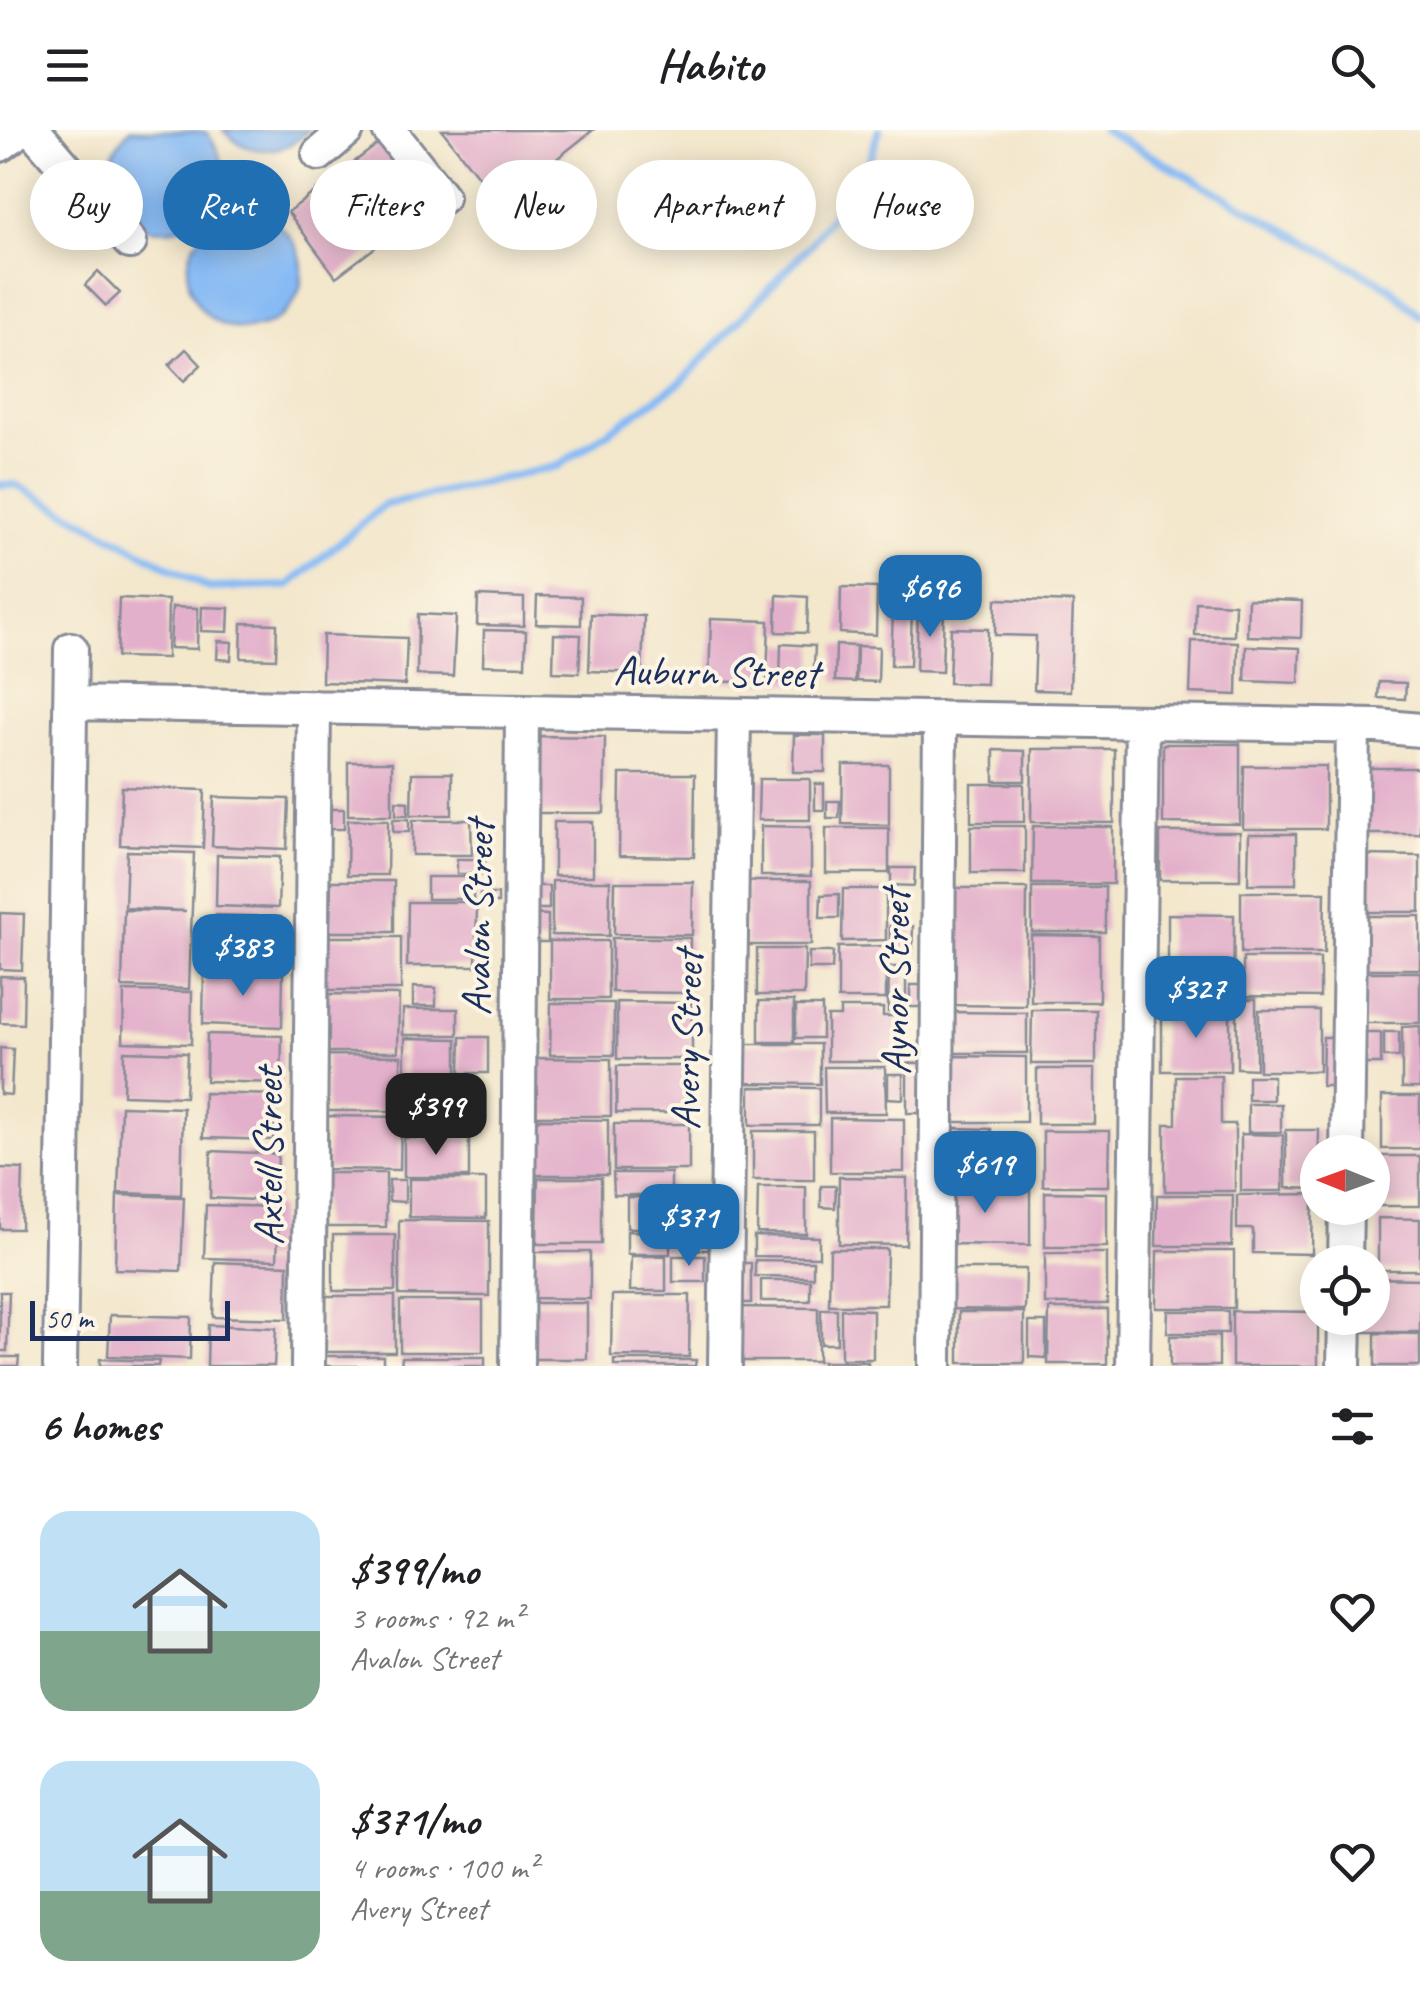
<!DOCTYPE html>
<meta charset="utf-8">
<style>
body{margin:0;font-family:Caveat,sans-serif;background:#f6f6f6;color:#202124;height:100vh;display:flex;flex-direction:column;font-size:38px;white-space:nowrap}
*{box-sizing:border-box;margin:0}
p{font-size:32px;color:#757577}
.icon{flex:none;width:55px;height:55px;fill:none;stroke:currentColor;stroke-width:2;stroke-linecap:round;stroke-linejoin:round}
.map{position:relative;height:1236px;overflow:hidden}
.sheet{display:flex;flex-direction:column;background:#fff;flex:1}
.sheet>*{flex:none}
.top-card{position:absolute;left:30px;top:30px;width:1360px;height:90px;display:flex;gap:20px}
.needle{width:65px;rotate:271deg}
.buttons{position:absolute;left:1300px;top:1005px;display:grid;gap:20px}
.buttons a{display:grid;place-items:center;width:90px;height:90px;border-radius:50%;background:#fff;box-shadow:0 5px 25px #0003;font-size:50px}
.scale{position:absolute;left:30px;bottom:25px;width:200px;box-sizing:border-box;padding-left:10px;border:5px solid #1b2f5e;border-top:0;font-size:28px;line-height:35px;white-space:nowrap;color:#1b2f5e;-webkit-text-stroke:8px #fcf5e5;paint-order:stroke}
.price{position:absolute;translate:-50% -85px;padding:0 22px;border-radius:20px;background:#1f6fb2;color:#fff;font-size:32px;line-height:65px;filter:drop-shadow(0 2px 5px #0008)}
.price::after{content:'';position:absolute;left:50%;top:60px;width:30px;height:22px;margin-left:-15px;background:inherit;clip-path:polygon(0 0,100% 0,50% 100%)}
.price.active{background:#222;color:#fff}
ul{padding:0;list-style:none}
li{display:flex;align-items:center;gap:30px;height:250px;padding:0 40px}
li span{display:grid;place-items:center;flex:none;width:280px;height:200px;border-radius:30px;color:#555}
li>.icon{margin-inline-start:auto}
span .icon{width:120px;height:120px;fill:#fffc;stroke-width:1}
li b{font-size:42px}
h2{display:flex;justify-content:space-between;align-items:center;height:120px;padding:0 40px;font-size:42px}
.tag{padding:0 35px;border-radius:45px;background:#fff;box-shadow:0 5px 25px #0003;font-size:35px;line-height:90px}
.tag.active{background:#1f6fb2;color:#fff}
header{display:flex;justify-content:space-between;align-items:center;height:130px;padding:0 40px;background:#fff;font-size:45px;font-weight:700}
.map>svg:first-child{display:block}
.water{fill:#86baf4;stroke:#5074a9;stroke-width:2.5}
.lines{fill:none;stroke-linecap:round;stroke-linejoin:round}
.stream{stroke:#86baf4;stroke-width:8}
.building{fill:#e3b0cb}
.minor-casing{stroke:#878b95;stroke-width:38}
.minor{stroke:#fff;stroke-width:32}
.labels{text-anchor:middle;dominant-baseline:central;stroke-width:8;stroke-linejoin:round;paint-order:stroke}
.street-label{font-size:42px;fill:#1b2f5e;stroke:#fcf5e5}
</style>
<header><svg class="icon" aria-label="menu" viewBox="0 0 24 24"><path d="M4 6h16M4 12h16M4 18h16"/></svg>Habito<svg class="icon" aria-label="search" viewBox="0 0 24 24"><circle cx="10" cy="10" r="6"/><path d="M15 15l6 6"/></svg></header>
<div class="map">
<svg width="1420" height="1236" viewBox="0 0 1420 1236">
<rect width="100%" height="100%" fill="#fcf5e5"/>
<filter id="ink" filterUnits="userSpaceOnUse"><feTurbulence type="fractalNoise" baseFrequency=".01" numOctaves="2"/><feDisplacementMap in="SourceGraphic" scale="20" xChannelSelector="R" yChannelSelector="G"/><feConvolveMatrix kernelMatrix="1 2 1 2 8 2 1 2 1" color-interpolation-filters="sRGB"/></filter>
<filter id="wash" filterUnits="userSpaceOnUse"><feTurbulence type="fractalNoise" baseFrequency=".0048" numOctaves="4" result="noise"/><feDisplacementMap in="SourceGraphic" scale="40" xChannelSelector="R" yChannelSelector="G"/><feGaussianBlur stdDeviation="2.25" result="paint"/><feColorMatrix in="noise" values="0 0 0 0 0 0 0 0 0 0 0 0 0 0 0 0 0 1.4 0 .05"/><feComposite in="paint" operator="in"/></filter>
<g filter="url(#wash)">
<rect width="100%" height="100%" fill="#f3e7cc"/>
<path class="water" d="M 130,0 L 206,2 C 275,93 116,144 110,49 C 108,30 116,13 130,0 Z
M 223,0 L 309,0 C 284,26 247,27 223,0 Z
M188 142a57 57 0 1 1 114 0a57 57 0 1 1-114 0Z"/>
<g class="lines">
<path class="stream" d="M 1104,0 L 1389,157 L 1420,186
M 0,355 L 16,355 L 208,458 L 288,456 L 384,375 L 558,336 L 681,252 L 811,114 L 870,30 L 879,0"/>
</g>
<g id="blocks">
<path class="building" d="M 442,0 L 593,0 L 500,74 Z
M 382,11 L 430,76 L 336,147 L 288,82 Z
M 98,141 L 120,163 L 106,176 L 85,155 Z
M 186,219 L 201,235 L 184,251 L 169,235 Z
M 841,457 L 877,458 L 876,505 L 840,503 Z
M 777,465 L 808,467 L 807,503 L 776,502 Z
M 478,466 L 524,468 L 524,496 L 477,495 Z
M 537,466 L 581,467 L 581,495 L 536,494 Z
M 119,468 L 168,470 L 167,528 L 117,527 Z
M 996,469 L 1073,472 L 1070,561 L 1034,560 L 1036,506 L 995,505 Z
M 1248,469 L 1302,471 L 1301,508 L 1247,506 Z
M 1196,472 L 1235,474 L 1234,506 L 1195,505 Z
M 172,477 L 198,478 L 197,519 L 170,518 Z
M 202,477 L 229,478 L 228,502 L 201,501 Z
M 918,478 L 944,479 L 942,542 L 916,541 Z
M 893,481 L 912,482 L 910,536 L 891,536 Z
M 418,484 L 456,486 L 453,546 L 417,545 Z
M 591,484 L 644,486 L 642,543 L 589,541 Z
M 711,489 L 769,491 L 767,553 L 709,551 Z
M 242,493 L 277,494 L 276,529 L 241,528 Z
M 951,498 L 988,499 L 986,554 L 949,553 Z
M 484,500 L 526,501 L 525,536 L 483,535 Z
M 554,504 L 581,505 L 579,543 L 553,542 Z
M 323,505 L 407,508 L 405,555 L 322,552 Z
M 218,511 L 232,512 L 231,530 L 217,529 Z
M 1192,511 L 1238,512 L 1237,565 L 1190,563 Z
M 781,514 L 815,516 L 813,554 L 780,553 Z
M 836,515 L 856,516 L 855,552 L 835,551 Z
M 857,516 L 879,517 L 878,552 L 856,551 Z
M 1246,516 L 1300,518 L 1299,553 L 1245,551 Z
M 1379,552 L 1406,553 L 1405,569 L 1378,568 Z
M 794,605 L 825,605 L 825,642 L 793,642 Z
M 537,606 L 605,607 L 604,683 L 536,683 Z
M 1163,614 L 1240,614 L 1240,694 L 1163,693 Z
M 1032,619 L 1114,619 L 1114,693 L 1031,692 Z
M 994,620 L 1025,621 L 1025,651 L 994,651 Z
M 348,632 L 392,632 L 392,685 L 348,685 Z
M 843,635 L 889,635 L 889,695 L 842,694 Z
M 1244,636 L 1326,636 L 1326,699 L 1243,699 Z
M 1367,638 L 1420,638 L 1420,704 L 1366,704 Z
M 412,643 L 452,643 L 452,685 L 411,685 Z
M 620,644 L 695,644 L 694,727 L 619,726 Z
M 759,649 L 810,649 L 810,690 L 758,690 Z
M 815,654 L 824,654 L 824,680 L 815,680 Z
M 971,654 L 1024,654 L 1024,692 L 971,692 Z
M 122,657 L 205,660 L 203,718 L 120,715 Z
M 214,667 L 289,669 L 287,719 L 212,716 Z
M 396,671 L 408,672 L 408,685 L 396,685 Z
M 827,671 L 840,671 L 839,688 L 827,688 Z
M 326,679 L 344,679 L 344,699 L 326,699 Z
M 393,689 L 409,689 L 409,702 L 393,702 Z
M 348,690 L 388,690 L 387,745 L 347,745 Z
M 413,690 L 471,690 L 472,725 L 412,725 Z
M 554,692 L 593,692 L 593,746 L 554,746 Z
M 761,696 L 811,697 L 811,746 L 761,746 Z
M 971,696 L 1025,696 L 1025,743 L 971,743 Z
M 1033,696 L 1113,697 L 1113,754 L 1032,754 Z
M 826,698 L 889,698 L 889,743 L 826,743 Z
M 1160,702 L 1240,702 L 1240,750 L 1160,750 Z
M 1249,704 L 1296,704 L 1296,754 L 1248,754 Z
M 127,721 L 194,723 L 189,859 L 122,857 L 124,780 L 186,781 L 125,778 Z
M 217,725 L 280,727 L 278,778 L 216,776 Z
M 1365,725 L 1420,726 L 1420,782 L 1365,782 Z
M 457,729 L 485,729 L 485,744 L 457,744 Z
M 891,738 L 915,738 L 914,756 L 891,755 Z
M 427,747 L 473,747 L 473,769 L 427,769 Z
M 331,751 L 394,751 L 394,802 L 330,802 Z
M 552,751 L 610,751 L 609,806 L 552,805 Z
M 746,751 L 811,751 L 811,815 L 746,815 Z
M 615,752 L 693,752 L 692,805 L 614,804 Z
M 526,756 L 549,756 L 549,779 L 527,779 Z
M 1032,757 L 1105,757 L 1105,802 L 1032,802 Z
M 950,758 L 1027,758 L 1026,876 L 949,875 Z
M 843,759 L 886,759 L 886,810 L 842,811 Z
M 1241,762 L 1325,762 L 1324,823 L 1241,823 Z
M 480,764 L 498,764 L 498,773 L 481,773 Z
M 839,764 L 839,788 L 820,788 L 821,765 Z
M 408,772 L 477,772 L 476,836 L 407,836 Z
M 0,783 L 24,784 L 22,840 L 0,839 Z
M 526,784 L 548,785 L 548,812 L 526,812 Z
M 1168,784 L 1234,785 L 1233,874 L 1168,873 Z
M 215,785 L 281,787 L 279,834 L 213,832 Z
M 1364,786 L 1420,786 L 1420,839 L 1364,839 Z
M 890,796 L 913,796 L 912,823 L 890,823 Z
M 1031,805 L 1099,806 L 1099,872 L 1031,872 Z
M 325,807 L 401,807 L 401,860 L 325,860 Z
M 612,808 L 690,808 L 689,863 L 612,862 Z
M 550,811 L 608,811 L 608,869 L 550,869 Z
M 886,816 L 886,869 L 838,869 L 838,817 Z
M 757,819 L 805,819 L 804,865 L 757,865 Z
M 809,822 L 833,822 L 832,839 L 809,839 Z
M 1243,828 L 1320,828 L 1320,867 L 1243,866 Z
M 889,837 L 906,837 L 906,882 L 888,882 Z
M 204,841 L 283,844 L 282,897 L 203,894 Z
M 1364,842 L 1420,842 L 1420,893 L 1364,893 Z
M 0,846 L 24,847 L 23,894 L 0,893 Z
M 910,855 L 930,855 L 930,877 L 910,877 Z
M 413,857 L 436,858 L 436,876 L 413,876 Z
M 124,861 L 192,862 L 191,914 L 123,912 Z
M 326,864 L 399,865 L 398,922 L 326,922 Z
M 1237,869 L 1256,869 L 1256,939 L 1237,938 Z
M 759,871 L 794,871 L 794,912 L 759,912 Z
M 617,872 L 692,873 L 692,929 L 617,929 Z
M 551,873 L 614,873 L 614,925 L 550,925 Z
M 796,876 L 822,876 L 822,908 L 796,908 Z
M 840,878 L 883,878 L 883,886 L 898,886 L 898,931 L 827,931 L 827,886 L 840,886 Z
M 403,879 L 458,879 L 458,905 L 403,905 Z
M 1032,880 L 1096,880 L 1096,934 L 1031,934 Z
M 1259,880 L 1319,880 L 1319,941 L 1259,941 Z
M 1162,881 L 1230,881 L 1230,941 L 1162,941 Z
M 952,882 L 1027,883 L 1027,923 L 952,923 Z
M 1420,896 L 1420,958 L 1402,958 L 1402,897 Z
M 1384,902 L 1399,902 L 1399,927 L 1384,927 Z
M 1365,903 L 1381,903 L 1381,934 L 1365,934 Z
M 207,904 L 282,906 L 281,953 L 206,951 Z
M 461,907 L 488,907 L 488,943 L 460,943 Z
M 1323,907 L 1338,907 L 1337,956 L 1322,956 Z
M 405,908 L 457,909 L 457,983 L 405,983 Z
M 740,914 L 820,914 L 820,954 L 740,953 Z
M 0,918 L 13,919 L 11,965 L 0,964 Z
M 124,921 L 187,923 L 185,967 L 123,965 Z
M 326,925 L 401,926 L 401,981 L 326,981 Z
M 948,926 L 1026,927 L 1026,992 L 948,992 Z
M 532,928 L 611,929 L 611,986 L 532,986 Z
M 907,933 L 923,933 L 922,983 L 907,983 Z
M 617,936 L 687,936 L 687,983 L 616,983 Z
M 824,937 L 885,937 L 886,983 L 825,983 Z
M 1037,939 L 1095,939 L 1095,994 L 1037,994 Z
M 888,944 L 903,944 L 903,969 L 888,968 Z
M 1176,946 L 1221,946 L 1221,994 L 1235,994 L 1235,1061 L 1165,1061 L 1165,994 L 1176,994 Z
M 1248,946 L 1273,946 L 1273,970 L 1248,970 Z
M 750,957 L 819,958 L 819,995 L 750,995 Z
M 204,963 L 275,965 L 273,1010 L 203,1008 Z
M 1382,966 L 1420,966 L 1420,1019 L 1382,1019 Z
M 1248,974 L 1281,974 L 1281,1002 L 1248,1002 Z
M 121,976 L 183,978 L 181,1065 L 118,1063 Z
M 327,986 L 401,987 L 400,1040 L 327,1039 Z
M 830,988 L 904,989 L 904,1042 L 830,1042 Z
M 533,989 L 608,990 L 608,1045 L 532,1045 Z
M 436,994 L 452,994 L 452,1005 L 436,1005 Z
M 614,994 L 689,994 L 689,1040 L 614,1040 Z
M 951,998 L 991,999 L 991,1016 L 951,1016 Z
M 1286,1000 L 1319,1000 L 1318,1059 L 1286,1058 Z
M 753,1001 L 814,1001 L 814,1050 L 753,1050 Z
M 1043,1001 L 1110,1001 L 1109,1056 L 1043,1056 Z
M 1241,1004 L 1283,1005 L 1283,1061 L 1241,1061 Z
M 404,1008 L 469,1008 L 469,1047 L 404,1047 Z
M 967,1018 L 1026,1018 L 1025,1052 L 967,1052 Z
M 211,1021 L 278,1024 L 276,1071 L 210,1068 Z
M 1372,1026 L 1420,1026 L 1420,1076 L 1372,1076 Z
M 0,1038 L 23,1039 L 21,1099 L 0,1099 Z
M 322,1043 L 386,1043 L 386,1097 L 322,1097 Z
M 613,1043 L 671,1043 L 671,1065 L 614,1065 Z
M 839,1047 L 907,1048 L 906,1115 L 839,1114 Z
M 538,1048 L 601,1048 L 601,1114 L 537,1114 Z
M 409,1049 L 486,1049 L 486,1088 L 409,1087 Z
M 389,1050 L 405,1050 L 405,1072 L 389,1071 Z
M 821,1056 L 836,1056 L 835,1078 L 821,1077 Z
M 941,1056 L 1030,1057 L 1030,1115 L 941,1114 Z
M 758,1057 L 806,1057 L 806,1104 L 757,1103 Z
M 1045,1062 L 1107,1063 L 1107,1117 L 1045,1117 Z
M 690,1063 L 710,1063 L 710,1120 L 690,1120 Z
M 1313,1064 L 1312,1124 L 1253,1123 L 1253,1099 L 1237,1099 L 1237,1065 Z
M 117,1065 L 184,1067 L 181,1141 L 115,1139 Z
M 1157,1065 L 1233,1065 L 1232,1116 L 1156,1116 Z
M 627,1067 L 671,1068 L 670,1098 L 627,1098 Z
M 206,1075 L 279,1077 L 277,1130 L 204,1128 Z
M 1378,1088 L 1420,1089 L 1420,1140 L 1378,1140 Z
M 399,1090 L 489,1091 L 489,1166 L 399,1165 Z
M 627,1101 L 670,1102 L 670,1124 L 627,1124 Z
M 333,1105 L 395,1105 L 395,1161 L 333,1161 Z
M 754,1106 L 819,1107 L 819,1127 L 754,1126 Z
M 830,1119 L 887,1119 L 886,1175 L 829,1175 Z
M 1157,1121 L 1234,1121 L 1234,1178 L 1156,1178 Z
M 533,1122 L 590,1122 L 590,1169 L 533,1168 Z
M 1045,1123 L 1107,1123 L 1107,1174 L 1045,1174 Z
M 631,1126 L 666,1126 L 666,1161 L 630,1161 Z
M 673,1126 L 705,1126 L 705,1152 L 673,1152 Z
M 755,1130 L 813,1131 L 813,1147 L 755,1146 Z
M 215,1132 L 288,1135 L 287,1189 L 213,1187 Z
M 736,1133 L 751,1133 L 751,1173 L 735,1173 Z
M 941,1139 L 1026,1139 L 1025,1180 L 941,1179 Z
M 1372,1148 L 1420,1149 L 1420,1202 L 1356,1202 L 1356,1188 L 1372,1188 Z
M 761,1150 L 810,1150 L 810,1171 L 761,1171 Z
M 0,1162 L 9,1162 L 7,1221 L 0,1221 Z
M 612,1165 L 690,1165 L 689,1227 L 611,1226 Z
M 324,1166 L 395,1166 L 395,1222 L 323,1222 Z
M 400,1171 L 483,1171 L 483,1222 L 400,1222 Z
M 532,1173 L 587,1173 L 587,1229 L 532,1229 Z
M 738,1177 L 818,1178 L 818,1231 L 738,1231 Z
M 821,1179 L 837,1179 L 837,1214 L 821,1214 Z
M 841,1179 L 873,1180 L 873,1229 L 841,1229 Z
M 1049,1179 L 1107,1179 L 1107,1234 L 1048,1234 Z
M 1168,1181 L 1228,1181 L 1228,1203 L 1167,1203 Z
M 1232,1181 L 1318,1182 L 1318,1236 L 1232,1236 Z
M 959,1182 L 1024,1182 L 1024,1233 L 959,1233 Z
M 110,1185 L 191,1187 L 190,1229 L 108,1226 Z
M 1029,1192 L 1046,1192 L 1046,1228 L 1029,1227 Z
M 208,1195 L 276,1198 L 274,1236 L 207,1236 Z
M 1375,1203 L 1420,1204 L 1420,1236 L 1375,1236 Z
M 1170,1206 L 1219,1206 L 1219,1236 L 1170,1236 Z
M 323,1226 L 383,1226 L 383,1236 L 323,1236 Z
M 0,1227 L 19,1227 L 18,1236 L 0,1236 Z
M 402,1227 L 485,1227 L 485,1236 L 401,1236 Z
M 100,1229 L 159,1231 L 158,1236 L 100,1236 Z
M 614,1230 L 696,1230 L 695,1236 L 614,1236 Z
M 822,1232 L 868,1232 L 868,1236 L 822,1236 Z"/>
</g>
</g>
<g filter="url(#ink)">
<use href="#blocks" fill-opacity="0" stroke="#878b95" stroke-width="2.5"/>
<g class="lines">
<defs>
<path id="minor" d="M 33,0 L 130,112
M 389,0 L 442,67
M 0,15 L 20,0
M 319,24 L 347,0
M 70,573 L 1377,596 L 1420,600
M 1347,1022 L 1353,595
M 1345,1132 L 1346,1078
M 60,1236 L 71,519
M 308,1236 L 314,577
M 517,1236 L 522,581
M 725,1236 L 734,585
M 935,1236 L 940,588
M 1133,1236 L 1142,592
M 1344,1236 L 1345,1188"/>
</defs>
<use href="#minor" class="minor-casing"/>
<use href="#minor" class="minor"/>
</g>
</g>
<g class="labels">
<g class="street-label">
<text transform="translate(716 542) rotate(1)">Auburn Street</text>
<text transform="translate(478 788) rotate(-89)">Avalon Street</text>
<text transform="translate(895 852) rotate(-90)">Aynor Street</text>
<text transform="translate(687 910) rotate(-89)">Avery Street</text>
<text transform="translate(268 1026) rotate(-90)">Axtell Street</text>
</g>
</g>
</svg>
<div class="buttons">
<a><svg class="needle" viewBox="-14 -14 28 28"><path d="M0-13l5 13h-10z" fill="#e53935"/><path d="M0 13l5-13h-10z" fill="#757577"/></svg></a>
<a><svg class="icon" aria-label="locate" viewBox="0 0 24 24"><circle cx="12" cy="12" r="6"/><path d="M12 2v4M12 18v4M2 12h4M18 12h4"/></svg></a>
</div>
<div class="scale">50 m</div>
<b class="price" style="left:930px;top:510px">$696</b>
<b class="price" style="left:243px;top:869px">$383</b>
<b class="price" style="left:1196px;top:911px">$327</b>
<b class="price active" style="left:436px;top:1028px">$399</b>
<b class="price" style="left:985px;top:1086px">$619</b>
<b class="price" style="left:689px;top:1139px">$371</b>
<div class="top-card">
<a class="tag">Buy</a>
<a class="tag active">Rent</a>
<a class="tag">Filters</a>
<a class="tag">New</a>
<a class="tag">Apartment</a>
<a class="tag">House</a>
</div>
</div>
<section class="sheet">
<h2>6 homes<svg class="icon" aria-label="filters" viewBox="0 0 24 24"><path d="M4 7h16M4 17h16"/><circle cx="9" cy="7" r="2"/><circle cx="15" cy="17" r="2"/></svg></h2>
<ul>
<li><span style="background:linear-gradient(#bfe0f5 60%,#7fa58c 0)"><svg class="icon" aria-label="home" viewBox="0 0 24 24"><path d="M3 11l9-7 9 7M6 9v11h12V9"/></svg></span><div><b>$399/mo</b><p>3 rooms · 92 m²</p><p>Avalon Street</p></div><svg class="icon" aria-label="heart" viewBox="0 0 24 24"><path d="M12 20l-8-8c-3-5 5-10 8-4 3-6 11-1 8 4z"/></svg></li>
<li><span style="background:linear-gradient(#bfe0f5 65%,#7fa58c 0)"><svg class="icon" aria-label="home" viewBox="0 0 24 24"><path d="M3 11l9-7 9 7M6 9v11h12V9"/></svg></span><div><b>$371/mo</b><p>4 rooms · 100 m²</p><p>Avery Street</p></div><svg class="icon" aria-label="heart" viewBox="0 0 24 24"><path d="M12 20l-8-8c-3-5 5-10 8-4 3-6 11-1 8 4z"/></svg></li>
</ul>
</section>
